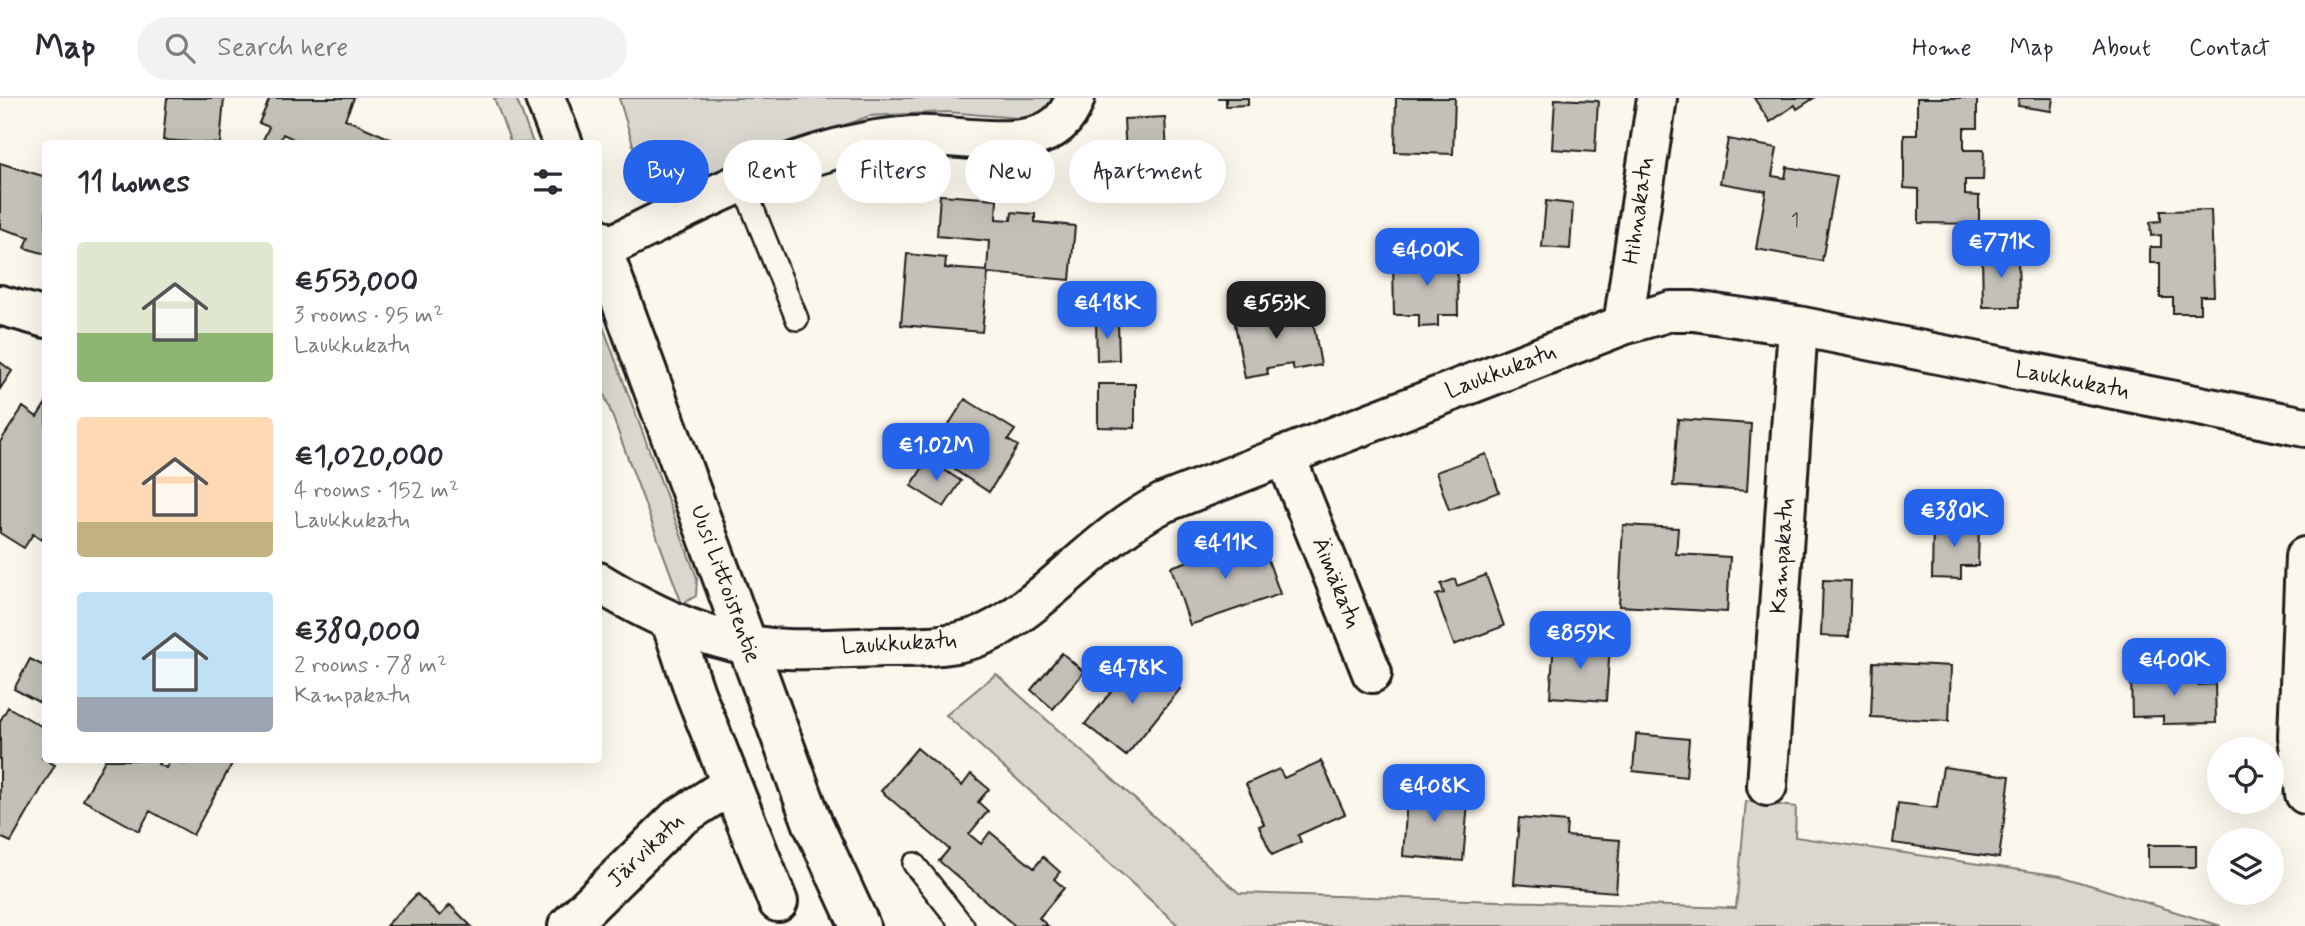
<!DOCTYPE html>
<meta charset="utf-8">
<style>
body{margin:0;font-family:Mynerve,sans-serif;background:#f2f2f3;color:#2b2b33;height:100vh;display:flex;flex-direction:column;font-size:26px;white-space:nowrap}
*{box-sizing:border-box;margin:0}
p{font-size:23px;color:#7c7c81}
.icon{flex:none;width:38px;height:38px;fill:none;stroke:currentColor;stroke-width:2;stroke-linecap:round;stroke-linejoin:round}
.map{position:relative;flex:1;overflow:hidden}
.drawer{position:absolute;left:42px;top:42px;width:560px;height:623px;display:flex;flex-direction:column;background:#fff;border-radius:7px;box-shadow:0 7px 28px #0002}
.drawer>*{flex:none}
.top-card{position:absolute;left:623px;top:42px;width:665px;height:63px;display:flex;gap:14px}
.fabs{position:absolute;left:2207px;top:639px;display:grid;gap:14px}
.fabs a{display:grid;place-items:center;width:77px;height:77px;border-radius:50%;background:#fff;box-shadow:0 7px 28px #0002;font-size:35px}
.price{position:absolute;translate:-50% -60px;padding:0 16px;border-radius:14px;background:#2563eb;color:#fff;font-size:23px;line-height:46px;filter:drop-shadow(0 2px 4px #0008)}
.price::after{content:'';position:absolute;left:50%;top:42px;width:21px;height:16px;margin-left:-10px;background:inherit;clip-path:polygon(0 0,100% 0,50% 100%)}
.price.on{background:#222;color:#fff}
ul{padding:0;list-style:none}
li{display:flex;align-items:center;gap:21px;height:175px;padding:0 35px}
li span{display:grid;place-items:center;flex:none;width:196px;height:140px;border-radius:7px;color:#555}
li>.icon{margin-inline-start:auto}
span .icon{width:84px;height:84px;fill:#fffc;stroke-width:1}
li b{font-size:30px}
h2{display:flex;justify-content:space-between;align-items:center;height:84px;padding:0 35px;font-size:30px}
.tag{padding:0 24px;border-radius:32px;background:#fff;box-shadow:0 7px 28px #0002;font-size:24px;line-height:63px}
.tag.on{background:#2563eb;color:#fff}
header{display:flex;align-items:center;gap:42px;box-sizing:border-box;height:98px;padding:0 35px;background:#fff;border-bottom:2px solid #e1e1e2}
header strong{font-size:33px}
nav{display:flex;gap:38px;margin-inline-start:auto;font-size:24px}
.search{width:490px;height:63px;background:#f2f2f3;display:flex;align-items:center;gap:18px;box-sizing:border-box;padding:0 24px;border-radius:38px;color:#7c7c81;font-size:26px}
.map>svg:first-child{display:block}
.green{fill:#dad7ce;stroke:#7b7a75;stroke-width:2}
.building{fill:#c3c0b8;stroke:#1c1c1c;stroke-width:2}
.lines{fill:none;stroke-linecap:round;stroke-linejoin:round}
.lane-casing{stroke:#1c1c1c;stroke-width:26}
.street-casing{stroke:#1c1c1c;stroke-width:44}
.secondary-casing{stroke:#1c1c1c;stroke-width:44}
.lane{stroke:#fbf7ec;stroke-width:21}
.street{stroke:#fbf7ec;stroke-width:38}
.secondary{stroke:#fbf7ec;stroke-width:38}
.labels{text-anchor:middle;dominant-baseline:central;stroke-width:5;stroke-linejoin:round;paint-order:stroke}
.number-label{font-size:19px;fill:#464543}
.street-label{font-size:23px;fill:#1c1c1c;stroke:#fbf7ec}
</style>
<header>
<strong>Map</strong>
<div class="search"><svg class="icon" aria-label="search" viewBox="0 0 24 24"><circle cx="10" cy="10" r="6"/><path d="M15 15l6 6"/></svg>Search here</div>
<nav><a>Home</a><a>Map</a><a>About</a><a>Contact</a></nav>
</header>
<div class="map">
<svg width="2305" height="828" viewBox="0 0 2305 828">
<rect width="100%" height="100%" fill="#fbf7ec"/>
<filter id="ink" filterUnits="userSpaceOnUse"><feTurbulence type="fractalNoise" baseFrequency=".0143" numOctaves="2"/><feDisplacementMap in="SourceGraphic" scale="14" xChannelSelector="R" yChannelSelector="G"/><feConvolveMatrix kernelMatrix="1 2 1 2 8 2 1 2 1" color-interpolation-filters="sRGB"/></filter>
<g filter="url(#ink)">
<path class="green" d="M 494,0 L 516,0 L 533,45 L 511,45 Z
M 619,0 L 1058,0 L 1040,22 L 947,14 L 869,18 L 650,103 Z
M 599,218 L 697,480 L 696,498 L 682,506 L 599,282 Z
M 996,576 L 1239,795 L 1736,810 L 1746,703 L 1796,709 L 1795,739 L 2061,778 L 2221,828 L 1179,828 L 946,617 Z"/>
<path class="building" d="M 167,0 L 224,0 L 220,46 L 163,42 Z
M 270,0 L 354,0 L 345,21 L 402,46 L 304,46 L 283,36 L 279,46 L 266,46 L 262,44 L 269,29 L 259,25 Z
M 1217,0 L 1248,0 L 1248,7 L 1226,8 L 1226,0 Z
M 1396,0 L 1455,0 L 1453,56 L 1395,54 Z
M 1754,0 L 1814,0 L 1797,11 L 1795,7 L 1770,24 Z
M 1917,0 L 1977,0 L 1977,30 L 1964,30 L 1964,52 L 1984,52 L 1983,82 L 1965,82 L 1965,97 L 1979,98 L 1979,126 L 1919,125 L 1919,91 L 1904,90 L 1904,37 L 1917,37 Z
M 2019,0 L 2053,0 L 2051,13 L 2018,8 Z
M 1555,1 L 1598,3 L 1595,54 L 1552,51 Z
M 1165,19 L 1167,56 L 1126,58 L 1124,21 Z
M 1728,41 L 1777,50 L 1772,78 L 1785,80 L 1787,69 L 1837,78 L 1822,163 L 1756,151 L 1766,93 L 1720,85 Z
M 0,65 L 46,79 L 46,156 L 25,150 L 29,139 L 0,130 Z
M 940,97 L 997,101 L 996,121 L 1011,122 L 1012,114 L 1035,116 L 1035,124 L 1075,128 L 1070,182 L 988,175 L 982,234 L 901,227 L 907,156 L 946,160 L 945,170 L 987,173 L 989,143 L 937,138 Z
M 1546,103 L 1573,106 L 1570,151 L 1542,149 Z
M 2211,112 L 2214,198 L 2200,198 L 2200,215 L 2173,215 L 2173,200 L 2160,200 L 2160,165 L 2150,165 L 2150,149 L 2161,149 L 2161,137 L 2151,138 L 2150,124 L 2161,123 L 2161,113 Z
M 1457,154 L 1458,217 L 1438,217 L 1438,228 L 1419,229 L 1419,217 L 1394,217 L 1393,165 L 1425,165 L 1425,155 Z
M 1982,155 L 2018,155 L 2019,209 L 1983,209 Z
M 1269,209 L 1271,220 L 1311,213 L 1321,267 L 1294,272 L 1292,266 L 1267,270 L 1268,276 L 1245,280 L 1233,215 Z
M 1118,223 L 1119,262 L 1097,263 L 1096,224 Z
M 0,264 L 12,273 L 0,291 Z
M 1098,286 L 1135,286 L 1135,330 L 1098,329 Z
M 965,301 L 1015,332 L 1008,342 L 1018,348 L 989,394 L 930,356 Z
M 46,305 L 46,436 L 41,442 L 33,436 L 24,450 L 0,435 L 0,344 L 23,309 L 37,319 Z
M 1678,321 L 1751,326 L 1747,393 L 1673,388 Z
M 1486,356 L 1499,394 L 1449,412 L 1436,374 Z
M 928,361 L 961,383 L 944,409 L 911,388 Z
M 1933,425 L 1979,426 L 1978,468 L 1961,468 L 1961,481 L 1932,480 Z
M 1623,427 L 1678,430 L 1676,456 L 1730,459 L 1727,514 L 1619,508 Z
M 1260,439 L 1280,496 L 1190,527 L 1171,469 Z
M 1486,477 L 1504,528 L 1454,547 L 1436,497 L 1444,495 L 1441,486 L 1455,481 L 1457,488 Z
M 1823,482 L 1851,483 L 1849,539 L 1821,538 Z
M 1554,543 L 1610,547 L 1606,603 L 1550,599 Z
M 1062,555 L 1084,574 L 1053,611 L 1031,592 Z
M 30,561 L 46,569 L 46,608 L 14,591 Z
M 1144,562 L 1180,591 L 1126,658 L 1085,626 L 1111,594 L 1106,589 L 1123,569 L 1132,576 Z
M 1873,564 L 1951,568 L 1949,623 L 1871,619 Z
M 2197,570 L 2198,587 L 2215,586 L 2216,625 L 2163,626 L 2163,618 L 2132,619 L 2131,579 L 2161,578 L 2161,571 Z
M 8,609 L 46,631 L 46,654 L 42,660 L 55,667 L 11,744 L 0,739 L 0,623 Z
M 1636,636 L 1689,641 L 1686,679 L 1633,673 Z
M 917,650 L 962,688 L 971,676 L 989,691 L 978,704 L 988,713 L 969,736 L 981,746 L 990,734 L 1034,770 L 1043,759 L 1060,774 L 1054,781 L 1064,790 L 1039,820 L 1048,828 L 1015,828 L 939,763 L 949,751 L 881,693 Z
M 105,662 L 161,662 L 158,666 L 166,670 L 171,662 L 185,666 L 188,662 L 234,662 L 193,737 L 150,713 L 139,733 L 83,702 Z
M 1321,663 L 1345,716 L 1298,737 L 1301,744 L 1272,757 L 1259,728 L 1264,726 L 1246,686 L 1279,671 L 1284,680 Z
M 1943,669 L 2010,678 L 1999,760 L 1893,745 L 1898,705 L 1937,710 Z
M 1408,686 L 1452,690 L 1451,703 L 1468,704 L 1463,763 L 1403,758 Z
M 1519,720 L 1567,724 L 1566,738 L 1620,742 L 1616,794 L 1514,786 Z
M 2148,747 L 2196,747 L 2196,769 L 2148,769 Z
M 417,796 L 440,818 L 450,807 L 471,828 L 386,828 Z"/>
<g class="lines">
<defs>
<path id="lane" d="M 743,86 L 797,221
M 914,766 L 963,828"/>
<path id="street" d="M 603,151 C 701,105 802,45 912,38 C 964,34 1053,66 1075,0
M 0,207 L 46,220
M 1623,227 L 1657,0
M 1285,357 L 1372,575
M 2305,459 L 2298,638 L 2305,696
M 598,484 C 655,519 719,549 787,551 C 819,552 851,550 883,549 C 922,549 963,550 997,530 C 1057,494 1100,437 1163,405 L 1623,227 L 1671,213 L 1694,213 L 1798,228 L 2305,329
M 671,524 L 695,595 L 778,804
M 1767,688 L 1798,228
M 568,828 L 676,722 L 730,687"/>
<path id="secondary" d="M 545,0 L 563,46
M 598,140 L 813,726 L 860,828"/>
</defs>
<use href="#lane" class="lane-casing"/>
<use href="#street" class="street-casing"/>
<use href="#secondary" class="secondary-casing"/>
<use href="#lane" class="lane"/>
<use href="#street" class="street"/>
<use href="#secondary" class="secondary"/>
</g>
</g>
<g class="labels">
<g class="number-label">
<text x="1795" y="122">1</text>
</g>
<g class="street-label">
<text transform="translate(1639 113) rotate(-82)">Hihnakatu</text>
<text transform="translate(1501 274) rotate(-21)">Laukkukatu</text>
<text transform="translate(2072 283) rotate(11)">Laukkukatu</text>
<text transform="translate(1783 458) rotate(-86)">Kampakatu</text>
<text transform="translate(1336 485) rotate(68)">Äimäkatu</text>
<text transform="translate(725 486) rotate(70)">Uusi Littoistentie</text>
<text transform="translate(899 546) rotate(-3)">Laukkukatu</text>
<text transform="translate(646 753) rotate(-44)">Järvikatu</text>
</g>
</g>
</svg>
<div class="fabs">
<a><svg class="icon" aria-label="locate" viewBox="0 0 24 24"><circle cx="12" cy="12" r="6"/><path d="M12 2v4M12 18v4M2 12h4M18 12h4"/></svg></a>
<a><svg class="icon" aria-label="layers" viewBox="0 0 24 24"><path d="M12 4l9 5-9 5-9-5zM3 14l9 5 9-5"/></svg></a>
</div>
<b class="price" style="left:2001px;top:182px">€771K</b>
<b class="price" style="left:1427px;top:190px">€400K</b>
<b class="price" style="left:1107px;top:243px">€418K</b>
<b class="price on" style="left:1276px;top:243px">€553K</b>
<b class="price" style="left:936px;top:385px">€1.02M</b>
<b class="price" style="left:1954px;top:451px">€380K</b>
<b class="price" style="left:1225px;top:483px">€411K</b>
<b class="price" style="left:1580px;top:573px">€859K</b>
<b class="price" style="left:2174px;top:600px">€400K</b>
<b class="price" style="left:1132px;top:608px">€478K</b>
<b class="price" style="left:1434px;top:726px">€408K</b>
<div class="top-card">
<a class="tag on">Buy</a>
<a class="tag">Rent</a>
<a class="tag">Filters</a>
<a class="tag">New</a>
<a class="tag">Apartment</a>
</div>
<section class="drawer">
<h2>11 homes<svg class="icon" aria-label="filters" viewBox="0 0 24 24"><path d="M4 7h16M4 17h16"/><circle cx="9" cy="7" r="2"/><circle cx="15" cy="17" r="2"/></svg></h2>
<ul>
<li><span style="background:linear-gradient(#dfe7d0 65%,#8fb573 0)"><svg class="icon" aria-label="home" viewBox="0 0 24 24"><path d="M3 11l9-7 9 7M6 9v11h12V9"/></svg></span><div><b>€553,000</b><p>3 rooms · 95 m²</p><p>Laukkukatu</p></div></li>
<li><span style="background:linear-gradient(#ffd9b3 75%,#c2b280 0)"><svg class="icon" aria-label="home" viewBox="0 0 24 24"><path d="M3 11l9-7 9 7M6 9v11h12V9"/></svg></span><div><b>€1,020,000</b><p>4 rooms · 152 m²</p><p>Laukkukatu</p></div></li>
<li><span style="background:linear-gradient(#bfe0f5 75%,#9aa5b1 0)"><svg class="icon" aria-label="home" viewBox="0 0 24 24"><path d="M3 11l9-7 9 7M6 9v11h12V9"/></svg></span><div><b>€380,000</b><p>2 rooms · 78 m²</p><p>Kampakatu</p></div></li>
</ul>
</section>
</div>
